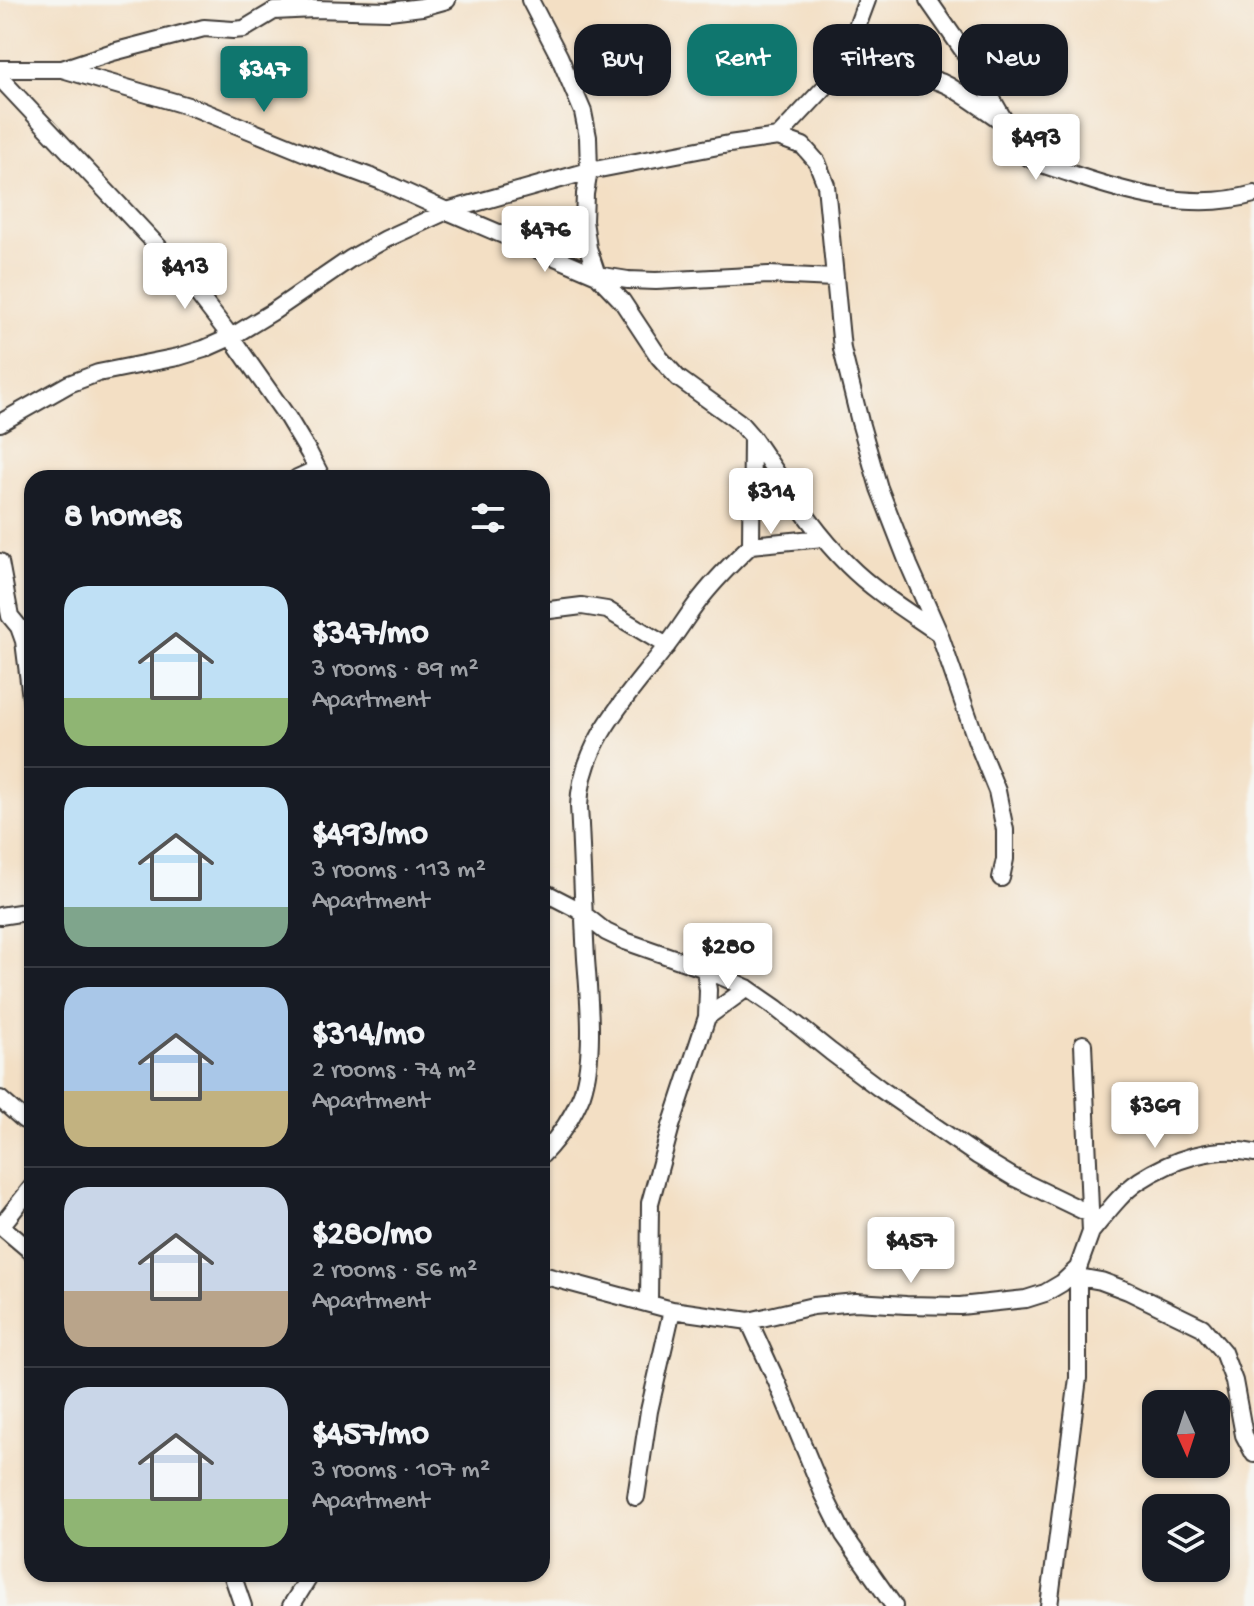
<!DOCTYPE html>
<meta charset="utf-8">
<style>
body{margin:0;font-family:"Gochi Hand",sans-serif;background:#20242c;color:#f1f3f6;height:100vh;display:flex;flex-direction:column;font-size:30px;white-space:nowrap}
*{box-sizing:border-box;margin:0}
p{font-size:26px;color:#9ea1a6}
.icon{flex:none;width:44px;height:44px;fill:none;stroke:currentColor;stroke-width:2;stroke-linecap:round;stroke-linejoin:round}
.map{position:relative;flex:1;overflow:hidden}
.panel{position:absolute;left:24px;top:470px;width:526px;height:1112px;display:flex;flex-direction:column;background:#171b24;border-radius:24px;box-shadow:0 2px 6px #0004}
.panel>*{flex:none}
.banner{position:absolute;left:574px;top:24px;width:560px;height:72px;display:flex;gap:16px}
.needle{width:52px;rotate:177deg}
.controls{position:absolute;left:1142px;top:1390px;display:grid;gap:16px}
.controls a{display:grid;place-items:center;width:88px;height:88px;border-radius:16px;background:#171b24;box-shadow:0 2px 6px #0004;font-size:40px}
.price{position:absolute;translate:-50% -68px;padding:0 18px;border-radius:8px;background:#fff;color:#222;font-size:26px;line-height:52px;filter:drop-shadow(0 2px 4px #0008)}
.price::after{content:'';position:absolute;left:50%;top:48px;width:24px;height:18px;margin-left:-12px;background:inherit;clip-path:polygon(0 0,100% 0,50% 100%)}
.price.current{background:#0f766e;color:#fff}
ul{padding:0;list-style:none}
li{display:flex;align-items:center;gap:24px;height:200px;padding:0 40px}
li+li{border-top:2px solid #363941}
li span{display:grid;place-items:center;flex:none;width:224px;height:160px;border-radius:24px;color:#555}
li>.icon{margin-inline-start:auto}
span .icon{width:96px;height:96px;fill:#fffc;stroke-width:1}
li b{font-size:34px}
h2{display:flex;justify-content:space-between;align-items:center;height:96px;padding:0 40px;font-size:34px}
.tag{padding:0 28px;border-radius:24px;background:#171b24;box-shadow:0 2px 6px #0004;font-size:28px;line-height:72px}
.tag.current{background:#0f766e;color:#fff}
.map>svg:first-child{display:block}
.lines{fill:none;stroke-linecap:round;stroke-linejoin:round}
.street-casing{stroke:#3c3935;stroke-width:20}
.street{stroke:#fff;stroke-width:16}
</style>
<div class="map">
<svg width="1254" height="1606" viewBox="0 0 1254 1606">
<rect width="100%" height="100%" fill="#f6f6f2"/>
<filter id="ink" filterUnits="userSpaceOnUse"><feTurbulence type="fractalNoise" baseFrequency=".0125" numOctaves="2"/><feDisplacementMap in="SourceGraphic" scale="16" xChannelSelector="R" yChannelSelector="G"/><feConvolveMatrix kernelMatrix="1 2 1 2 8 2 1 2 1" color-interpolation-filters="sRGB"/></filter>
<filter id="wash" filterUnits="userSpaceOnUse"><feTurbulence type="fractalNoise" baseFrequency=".006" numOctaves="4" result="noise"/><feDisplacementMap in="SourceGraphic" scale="32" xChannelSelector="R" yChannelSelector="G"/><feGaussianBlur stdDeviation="1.8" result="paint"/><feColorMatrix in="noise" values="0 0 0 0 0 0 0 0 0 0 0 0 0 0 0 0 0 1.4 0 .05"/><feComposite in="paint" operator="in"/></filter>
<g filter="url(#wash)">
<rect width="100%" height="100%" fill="#f3dfc4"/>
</g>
<g filter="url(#ink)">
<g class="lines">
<defs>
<path id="street" d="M 530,0 L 559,56 L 583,112 L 588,137 L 589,171 L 585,194 L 584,221 L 588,248 L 597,275 L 622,301 L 659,357 L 678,378 L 739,422 L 752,437 C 783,481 810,528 848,565 C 875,592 907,611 937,632
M 928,0 L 969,59 L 1004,120
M 0,69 L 62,69 L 113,52 L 204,28 L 233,30 L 244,29 L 274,11 L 314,9 L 389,11 L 422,7 L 447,0
M 62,69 L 195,108 L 308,154 L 379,180 L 447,211 L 597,275 L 628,280 L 656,281 L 769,275 L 834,278
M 841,70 C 874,72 919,70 949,86 C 959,92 1004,121 1009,128 C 1015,136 1016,147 1024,154 C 1036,164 1055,168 1069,173 C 1126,193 1194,212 1254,194
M 0,78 L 155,243 L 187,280 L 231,337 L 288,418 L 309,453 L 322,478
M 778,137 L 841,70 L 867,0
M 0,423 L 69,384 L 98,373 L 178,357 L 204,349 L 231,337 L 274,311 L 350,259 L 386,239 L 447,211 L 589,171 L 729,144 L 778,137 L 803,146 L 817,162 L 826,185 L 842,349 L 860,422 L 879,488 L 909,565 L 939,633 L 977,742 L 997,791 L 1005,830 L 1005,859 L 1001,878
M 297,478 L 317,469
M 751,545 L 823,538
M 0,562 L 10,616 L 19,627 L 24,641 L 32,706
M 542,611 L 582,606 L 607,610 L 667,646
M 542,891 L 577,909 L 606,932 L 625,941 L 705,969 L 747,988 L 776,1008 L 831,1052 L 879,1088 L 978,1156 L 1013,1177 L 1092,1215
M 0,916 L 32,911
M 705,969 L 708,990 L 707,1017
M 0,1099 L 24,1120 L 32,1123
M 542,1155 C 559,1137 573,1117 582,1094 C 595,1055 589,1000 586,959 C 583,908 582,857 579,806 C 581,742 628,696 665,648 C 678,632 688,614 701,598 C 716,579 733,562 751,545 L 752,437
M 0,1225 L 32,1252
M 1,1226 L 32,1187
M 1091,1232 C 1106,1214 1120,1194 1139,1181 C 1173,1159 1214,1145 1254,1153
M 542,1275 L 672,1310 L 749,1321 L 813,1306 L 856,1302 L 906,1305 L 960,1306 L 1026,1299 L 1045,1293 L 1062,1283 L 1078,1268 L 1091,1232 L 1083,1044
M 1079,1277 L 1101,1281 L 1128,1291 L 1202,1327 L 1223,1352 L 1234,1381 L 1244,1435 L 1254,1454
M 649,1304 L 650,1203 L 671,1126 L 707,1017 L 747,988
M 749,1321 L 776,1380 L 823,1493 L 844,1535 L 894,1606
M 636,1497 L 649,1411 L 672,1310
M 232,1574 L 243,1606
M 291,1606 L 311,1574
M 1049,1606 L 1078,1378 L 1078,1268"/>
</defs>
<use href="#street" class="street-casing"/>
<use href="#street" class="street"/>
</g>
</g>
</svg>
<div class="controls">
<a><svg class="needle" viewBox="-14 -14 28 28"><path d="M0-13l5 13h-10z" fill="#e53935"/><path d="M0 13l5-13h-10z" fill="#9ea1a6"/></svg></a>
<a><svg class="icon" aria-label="layers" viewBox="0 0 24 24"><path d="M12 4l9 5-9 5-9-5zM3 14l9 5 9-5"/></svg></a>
</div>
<b class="price current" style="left:264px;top:114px">$347</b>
<b class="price" style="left:1036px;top:182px">$493</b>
<b class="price" style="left:545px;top:274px">$476</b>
<b class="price" style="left:185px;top:311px">$413</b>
<b class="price" style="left:771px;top:536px">$314</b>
<b class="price" style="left:728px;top:991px">$280</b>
<b class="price" style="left:1155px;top:1150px">$369</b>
<b class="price" style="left:911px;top:1285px">$457</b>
<div class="banner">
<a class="tag">Buy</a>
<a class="tag current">Rent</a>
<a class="tag">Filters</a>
<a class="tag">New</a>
</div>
<section class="panel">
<h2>8 homes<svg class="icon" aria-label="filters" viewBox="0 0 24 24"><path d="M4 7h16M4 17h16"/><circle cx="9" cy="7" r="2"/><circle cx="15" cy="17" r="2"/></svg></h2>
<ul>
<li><span style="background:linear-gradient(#bfe0f5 70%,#8fb573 0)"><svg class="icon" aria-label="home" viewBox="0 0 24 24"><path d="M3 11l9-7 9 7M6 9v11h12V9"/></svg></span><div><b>$347/mo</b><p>3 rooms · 89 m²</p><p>Apartment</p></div></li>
<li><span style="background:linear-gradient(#bfe0f5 75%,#7fa58c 0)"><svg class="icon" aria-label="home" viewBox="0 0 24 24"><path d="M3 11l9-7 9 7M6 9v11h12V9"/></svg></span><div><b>$493/mo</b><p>3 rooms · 113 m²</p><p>Apartment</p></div></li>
<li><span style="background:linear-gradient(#a9c7e8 65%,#c2b280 0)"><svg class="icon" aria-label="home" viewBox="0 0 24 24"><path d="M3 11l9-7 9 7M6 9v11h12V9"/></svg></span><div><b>$314/mo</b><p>2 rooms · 74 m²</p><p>Apartment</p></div></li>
<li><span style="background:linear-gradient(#c9d6e8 65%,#b9a48a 0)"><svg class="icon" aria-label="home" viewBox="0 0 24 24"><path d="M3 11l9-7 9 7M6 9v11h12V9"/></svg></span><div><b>$280/mo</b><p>2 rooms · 56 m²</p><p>Apartment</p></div></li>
<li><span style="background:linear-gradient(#c9d6e8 70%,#8fb573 0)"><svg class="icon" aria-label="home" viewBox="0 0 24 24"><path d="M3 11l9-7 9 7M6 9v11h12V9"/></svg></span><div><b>$457/mo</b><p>3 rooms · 107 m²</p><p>Apartment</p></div></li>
</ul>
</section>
</div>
